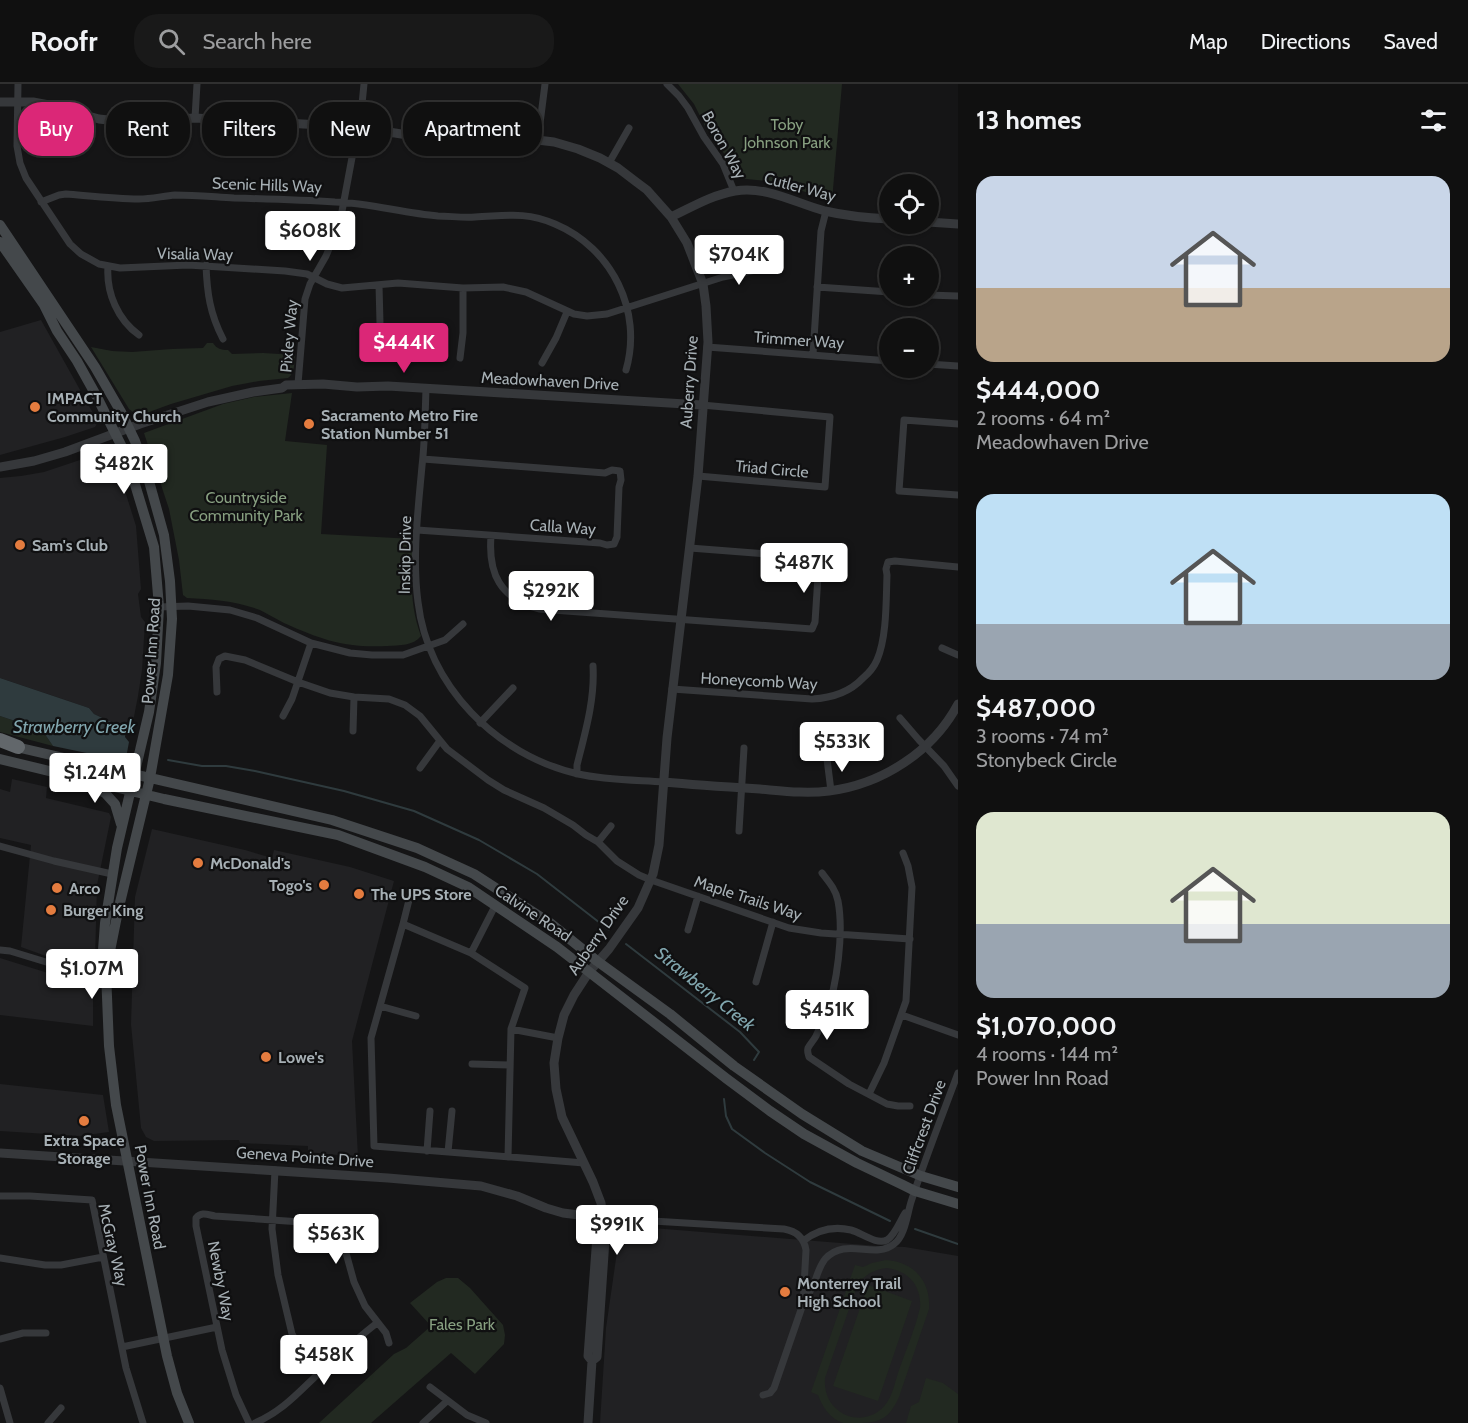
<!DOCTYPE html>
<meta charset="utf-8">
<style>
body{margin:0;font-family:Cabin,sans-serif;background:#191919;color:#f1f3f6;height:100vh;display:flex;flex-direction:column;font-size:22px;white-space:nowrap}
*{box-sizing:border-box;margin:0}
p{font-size:20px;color:#9c9d9f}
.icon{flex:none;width:33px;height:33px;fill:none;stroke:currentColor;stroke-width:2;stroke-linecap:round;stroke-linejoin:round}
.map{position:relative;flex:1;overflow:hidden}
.panel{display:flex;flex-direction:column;background:#101010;width:510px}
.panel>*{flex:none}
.hud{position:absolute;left:18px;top:18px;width:570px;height:54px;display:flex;gap:12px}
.buttons{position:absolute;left:879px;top:90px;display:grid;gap:12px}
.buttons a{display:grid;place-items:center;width:60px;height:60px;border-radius:50%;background:#101010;box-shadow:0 2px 4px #0004,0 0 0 2px #303030;font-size:30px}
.price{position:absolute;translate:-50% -51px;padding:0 14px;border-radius:6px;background:#fff;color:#222;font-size:20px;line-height:39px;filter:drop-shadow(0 2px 3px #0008)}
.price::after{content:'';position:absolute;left:50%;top:36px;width:18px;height:14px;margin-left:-9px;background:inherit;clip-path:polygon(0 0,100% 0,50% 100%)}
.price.selected{background:#db2777;color:#fff}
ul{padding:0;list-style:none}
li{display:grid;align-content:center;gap:12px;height:318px;padding:0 18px}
li span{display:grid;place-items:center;height:186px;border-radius:18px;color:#555}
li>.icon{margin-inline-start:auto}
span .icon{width:108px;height:108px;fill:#fffc;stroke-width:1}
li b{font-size:26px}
h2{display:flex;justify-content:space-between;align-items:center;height:72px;padding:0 18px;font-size:26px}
.chip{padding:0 21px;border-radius:24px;background:#101010;box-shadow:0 2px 4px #0004,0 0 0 2px #303030;font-size:21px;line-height:54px}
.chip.selected{background:#db2777;color:#fff}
header{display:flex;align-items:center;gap:36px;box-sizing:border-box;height:84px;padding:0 30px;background:#101010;border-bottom:2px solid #303030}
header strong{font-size:28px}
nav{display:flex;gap:33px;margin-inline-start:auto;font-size:21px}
.search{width:420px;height:54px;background:#191919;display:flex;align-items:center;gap:15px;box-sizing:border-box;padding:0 21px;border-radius:24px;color:#9c9d9f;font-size:22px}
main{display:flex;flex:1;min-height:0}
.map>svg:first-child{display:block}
.built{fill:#212123}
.green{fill:#222921;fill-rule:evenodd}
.water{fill:#2f3b3e}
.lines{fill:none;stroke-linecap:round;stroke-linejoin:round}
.stream{stroke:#2f3b3e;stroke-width:2}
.minor{stroke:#36383b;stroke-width:7}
.tertiary{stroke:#36383b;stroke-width:9}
.secondary{stroke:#44484b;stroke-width:10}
.motorway{stroke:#62676b;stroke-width:14}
.poi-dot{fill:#e47c3f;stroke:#101011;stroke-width:2}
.labels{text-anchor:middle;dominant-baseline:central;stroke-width:4.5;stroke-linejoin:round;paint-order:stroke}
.park-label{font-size:16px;fill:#879f80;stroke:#101011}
.street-label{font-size:16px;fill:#a7b0b5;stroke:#101011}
.poi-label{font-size:16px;font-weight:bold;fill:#a7b0b5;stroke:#101011;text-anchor:start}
.water-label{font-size:18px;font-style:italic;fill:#81a6ae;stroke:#101011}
</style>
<header>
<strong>Roofr</strong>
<div class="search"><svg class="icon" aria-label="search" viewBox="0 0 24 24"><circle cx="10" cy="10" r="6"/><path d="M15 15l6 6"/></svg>Search here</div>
<nav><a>Map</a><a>Directions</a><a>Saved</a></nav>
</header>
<main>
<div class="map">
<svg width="958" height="1339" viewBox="0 0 958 1339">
<rect width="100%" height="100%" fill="#151516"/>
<path class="built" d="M 41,236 L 98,338 L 95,343 L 65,353 L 0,371 L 0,248 Z
M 107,367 L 112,370 L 114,372 L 136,442 L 141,505 L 138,510 L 141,533 L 145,538 L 142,586 L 138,612 L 132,643 L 126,645 L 94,630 L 89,624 L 0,594 L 0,394 L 21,392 L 44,388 Z
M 12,695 L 47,703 L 46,714 L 109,729 L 111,733 L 97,801 L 95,876 L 92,882 L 57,876 L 21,863 L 31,761 L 0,754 L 0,705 L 10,708 Z
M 152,745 L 245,766 L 272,774 L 274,766 L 350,783 L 394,797 L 352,957 L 358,1073 L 308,1068 L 308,1062 L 240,1059 L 239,1056 L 154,1057 L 146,1053 L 141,1044 L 131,940 L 135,813 Z
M 0,874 L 64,894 L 92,898 L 93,901 L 93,942 L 0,931 Z
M 0,1000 L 103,1011 L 109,1048 L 79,1052 L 0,1047 Z
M 628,1142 L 878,1162 L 905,1163 L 958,1172 L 958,1339 L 600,1339 L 606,1244 L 620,1147 Z"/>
<path class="green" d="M 678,0 L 842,0 L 832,117 L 776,98 L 737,94 L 728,75 L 707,46 L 694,20 Z
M 207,259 L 213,259 C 217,265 221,266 228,266 L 232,270 L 263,269 L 295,271 C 294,280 295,289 288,294 L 259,297 L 232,302 L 171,320 L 141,331 L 134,329 L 129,325 L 91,263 L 112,267 L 132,268 L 172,265 L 203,264 Z
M 292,309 L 285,357 L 327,361 L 321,450 L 414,455 C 411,490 409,519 421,552 C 413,562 400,561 387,562 C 345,564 322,556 284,539 C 276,535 268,530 260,526 C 236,517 211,515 187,514 L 183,511 L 179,476 L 169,425 L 144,349 L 223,320 L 254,313 Z
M 0,632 L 42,646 L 53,662 L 0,648 Z
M 886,1176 C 914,1178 931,1197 929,1225 L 899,1313 C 889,1335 880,1339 857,1339 C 853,1339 847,1339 843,1339 C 830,1335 822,1322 818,1311 L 811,1308 L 855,1181 L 863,1183 L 872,1179 ZM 886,1184 C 908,1186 922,1202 920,1224 C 915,1245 906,1266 899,1286 C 895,1297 893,1312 885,1321 C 874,1335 853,1338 839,1327 C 828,1319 824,1307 825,1294 L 857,1202 C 864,1191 873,1186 886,1184 Z
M 446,1194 L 458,1194 L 470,1204 L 503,1241 L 505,1251 L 504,1260 L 475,1290 L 451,1269 L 371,1339 L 319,1339 L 394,1270 L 406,1264 L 431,1242 L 410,1219 L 437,1198 Z
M 868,1201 L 912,1217 L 878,1317 L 833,1302 Z
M 926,1294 L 943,1299 L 958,1310 L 958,1339 L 906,1339 L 911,1322 L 919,1318 Z"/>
<path class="water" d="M 0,594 L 89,624 L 94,630 L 126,645 L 125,653 L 129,658 L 126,674 L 122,678 L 117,678 L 101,672 L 53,662 L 42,646 L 0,632 Z"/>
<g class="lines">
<path class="stream" d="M 168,676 L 202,682 L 226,682 L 255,687 L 344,707 L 414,727 L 479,756 L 537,790 L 609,846
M 626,860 L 740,948 L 759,968 L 754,976
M 724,1015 L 726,1032 L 732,1045 L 765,1069 L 810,1098 L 890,1137
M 915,1145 L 958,1160"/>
<path class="minor" d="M 18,0 L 17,62 L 20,79 L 26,94 L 70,160 L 81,170 L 99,180 L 120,184 L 188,181 L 285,187 L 307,190 L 327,200 L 342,204 L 398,199 L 463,204 L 503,203 L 526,208 L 574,230 L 587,232 L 607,230 L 723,193 L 769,183
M 667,0 L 679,12 L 688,24 L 704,53 L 723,80 L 734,107
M 195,34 L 197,0
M 538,55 L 545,0
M 609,79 L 629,44
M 41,118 L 59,111 L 66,110 C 90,112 115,115 139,115 C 151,115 163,112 175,111 C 195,111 215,113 234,114 C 268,115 301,116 335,118 C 369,119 403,129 438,132 C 450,132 462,134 475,133 C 505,132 525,127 555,140 C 612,164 643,227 626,286
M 206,181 C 207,209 210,230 223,255
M 108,182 C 106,209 118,236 139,251
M 817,203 L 890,208
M 928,211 L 958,212
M 707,263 L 890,277
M 378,267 L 380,239 L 379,201
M 813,270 L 821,147 L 826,127
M 460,274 L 463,249 L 463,204
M 542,279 L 556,254 L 567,228
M 928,280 L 958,282
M 298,300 L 305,215 L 310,200 L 326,172 L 340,138 L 362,20 L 364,0
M 426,305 C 425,331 425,357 422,382 C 418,427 412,473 418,518 C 428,602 496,671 578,690 C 605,696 635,696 664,698
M 958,340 L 904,336 L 899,407 L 958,411
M 698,392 L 825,403 L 830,333 L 702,321
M 417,446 L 600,459 L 607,461 L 614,460 L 617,453 L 619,403 L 621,396 L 620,387 L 612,386 L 605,389 L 423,375
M 491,452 C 488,490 500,514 539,525 L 812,545 L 815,538 L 819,477 L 816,471 L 810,471 L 804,473 L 690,464
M 159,523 L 188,522 L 230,526 L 257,534 L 311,559 L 350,569 L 372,571 L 403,571 L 445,556 L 463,540
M 942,564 L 958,571
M 672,605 L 812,615 C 832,614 849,609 863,594 C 869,589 874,583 877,576 C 887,553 886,516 887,491 L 886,485 L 888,478 L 895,477 L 958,483
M 217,608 L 216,583 L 219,575 L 225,572 L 245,576 L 298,598 L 330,609 L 354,613 L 389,615 L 405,621 L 420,632 L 447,665 L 488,696 L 504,706 L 544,724 L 573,741 L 586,751 L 598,758 L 617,777 L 639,791 L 651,796 L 789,844 L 821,849 L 910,855
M 283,632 L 292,615 L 311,559
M 900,634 L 919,656 L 944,682 L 958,702
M 480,639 L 513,604
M 353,647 L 354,613
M 827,675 L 831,707
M 420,684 L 439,658
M 577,690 L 577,681 C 585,649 595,616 593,582
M 739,747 L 744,664
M 598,758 L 611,742
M 0,762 L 54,777 L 112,790
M 822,789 C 829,798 836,806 838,817 C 844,849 837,901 826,931 C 823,938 819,945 816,952 C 814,956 810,960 808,964 C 807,968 808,969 809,973 L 849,1000 L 887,1020 L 898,1022 L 910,1022
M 495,822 L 471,869 L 403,840 L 371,954 L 374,1062 L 584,1079
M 403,840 L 411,808
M 688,846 L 698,812
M 0,866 L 10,867 L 69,885 L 85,888 L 106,888
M 471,869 L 525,904 L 511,945 L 508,1073
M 756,898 L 773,838
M 380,922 L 416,932
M 902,931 L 958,951
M 511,945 L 558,954
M 472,980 L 509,981
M 869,1010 L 884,979 L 906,917 L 912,803 L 908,782 L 903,769
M 427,1067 L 430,1027
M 448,1068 L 452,1027
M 275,1086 L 272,1145 L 278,1191 L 292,1250 L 304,1272 L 319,1289
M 0,1112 L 30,1112 L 92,1116 L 126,1284 L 143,1339
M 603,1134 L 784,1145 C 796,1147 804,1154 806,1166 L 803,1220 L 774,1304 L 770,1309 L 763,1311
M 803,1157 C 817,1146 834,1142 851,1146 C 862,1149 876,1161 887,1156 C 895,1151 900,1137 905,1129
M 0,1174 L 45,1181 L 61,1181 L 103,1173
M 805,1216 C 808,1211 811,1206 814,1200 C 817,1191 819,1183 825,1175 C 846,1152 874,1176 894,1160 C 905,1152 907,1131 911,1118 C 925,1075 942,1032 958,989
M 0,1255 L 23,1249 L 46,1249
M 122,1263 L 217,1243
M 430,1303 L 467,1331 L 486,1339
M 0,1304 L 10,1339
M 48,1339 L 61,1324
M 249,1339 L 236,1311 L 222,1266 L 196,1142 L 196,1134 C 202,1127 208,1131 215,1132 L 330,1140 L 340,1139 L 344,1140 L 347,1146 L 345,1153 L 346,1169 L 354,1198 L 365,1222 L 386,1249 L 389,1259
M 255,1339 C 281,1328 297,1310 317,1291 C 337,1273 356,1255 377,1239
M 423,1339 L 447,1317"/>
<path class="tertiary" d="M 0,18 L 33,18 L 49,21 L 99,35 L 126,38 L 195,34 L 357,43 L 433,55 L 476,56 L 512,53 L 554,58 L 578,65 L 600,74 L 618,84 L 635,97 L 647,106 L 671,133 L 687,159 L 703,200 L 706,222 L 708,258 L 698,392 L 667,654 L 659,761 L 653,790 L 638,824 L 609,865 L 589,888 L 574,911 L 564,931 L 558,954 L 554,979 L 556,1005 L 562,1033 L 593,1098 L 601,1119 L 603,1134 L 606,1141 L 597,1273 L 592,1277 L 588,1339
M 671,133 C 692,123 712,111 735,107 C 768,102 795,119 825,127 C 846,132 868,134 890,135
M 928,138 L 958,140
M 0,383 L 34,377 L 65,368 L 140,340 L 208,318 L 253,308 L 282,304 L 286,301 L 323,300 L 357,303 L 388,302 L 702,321
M 664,698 C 696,701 728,703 760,705 C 783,707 806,710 829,707 C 883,700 933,667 958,620
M 0,1069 L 388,1094 L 481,1102 L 517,1112 L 546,1124 L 563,1129 L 603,1134
M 592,1277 L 588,1272 L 597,1152 L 598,1141 L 603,1134"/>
<path class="secondary" d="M 0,141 L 95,283 L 121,328 L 135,357 L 147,390 L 164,451 L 170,497 L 172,535 L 168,591 L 150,694 L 118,827 L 107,882
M 0,158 L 44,221 L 57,247 L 77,277 L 97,313 L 122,363 L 130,384 L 154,463 L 159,523 L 156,579 L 149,628 L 117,764 L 105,839 L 103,866 L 106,888 L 109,962 L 116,1021 L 167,1272 L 177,1309 L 189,1339
M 12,662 L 332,736 L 417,764 L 474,790 L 550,839 L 597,877 L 670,930 L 734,982 L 802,1030 L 862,1067 L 921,1092 L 958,1103
M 0,675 L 164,715 L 338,751 L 425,783 L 468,803 L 557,863 L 727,995 L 770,1027 L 804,1050 L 857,1079 L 903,1101 L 915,1107 L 958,1120
M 90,701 L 105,709 L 115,720 L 121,740"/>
<path class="motorway" d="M 0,656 L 18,663"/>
</g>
<g class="poi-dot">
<circle cx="35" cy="323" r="6"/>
<circle cx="309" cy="340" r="6"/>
<circle cx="20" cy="461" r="6"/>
<circle cx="198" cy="779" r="6"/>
<circle cx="324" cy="801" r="6"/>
<circle cx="57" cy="804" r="6"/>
<circle cx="359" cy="810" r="6"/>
<circle cx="51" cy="826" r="6"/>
<circle cx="266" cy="973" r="6"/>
<circle cx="84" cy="1037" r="6"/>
<circle cx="785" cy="1208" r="6"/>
</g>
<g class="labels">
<g class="park-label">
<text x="787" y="40">Toby<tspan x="787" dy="18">Johnson Park</tspan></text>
<text x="246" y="413">Countryside<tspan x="246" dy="18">Community Park</tspan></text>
<text x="462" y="1240">Fales Park</text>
</g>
<g class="street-label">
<text transform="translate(724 61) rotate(61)">Boron Way</text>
<text transform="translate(267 101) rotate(2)">Scenic Hills Way</text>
<text transform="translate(800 103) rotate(15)">Cutler Way</text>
<text transform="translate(195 170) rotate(1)">Visalia Way</text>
<text transform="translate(289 252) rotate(-85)">Pixley Way</text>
<text transform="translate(799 256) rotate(4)">Trimmer Way</text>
<text transform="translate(550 297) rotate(3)">Meadowhaven Drive</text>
<text transform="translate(689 298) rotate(-86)">Auberry Drive</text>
<text transform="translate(772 385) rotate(5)">Triad Circle</text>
<text transform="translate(563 443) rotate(4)">Calla Way</text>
<text transform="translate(405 471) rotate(-89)">Inskip Drive</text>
<text transform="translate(151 567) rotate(-86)">Power Inn Road</text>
<text transform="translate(759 597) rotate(3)">Honeycomb Way</text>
<text transform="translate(748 814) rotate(18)">Maple Trails Way</text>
<text transform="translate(533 829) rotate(34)">Calvine Road</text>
<text transform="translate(598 851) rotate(-55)">Auberry Drive</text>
<text transform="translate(924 1043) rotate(-70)">Cliffcrest Drive</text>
<text transform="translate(305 1073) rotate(4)">Geneva Pointe Drive</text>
<text transform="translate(150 1113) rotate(79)">Power Inn Road</text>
<text transform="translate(113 1161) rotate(77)">McGray Way</text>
<text transform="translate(221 1197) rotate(79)">Newby Way</text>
</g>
<g class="poi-label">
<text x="47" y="314">IMPACT<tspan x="47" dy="18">Community Church</tspan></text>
<text x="321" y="331">Sacramento Metro Fire<tspan x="321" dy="18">Station Number 51</tspan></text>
<text x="32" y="461">Sam's Club</text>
<text x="210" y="779">McDonald's</text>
<text x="312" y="801" text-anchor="end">Togo's</text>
<text x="69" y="804">Arco</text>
<text x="371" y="810">The UPS Store</text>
<text x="63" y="826">Burger King</text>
<text x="278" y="973">Lowe's</text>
<text x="84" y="1056" text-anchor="middle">Extra Space<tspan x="84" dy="18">Storage</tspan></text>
<text x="797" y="1199">Monterrey Trail<tspan x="797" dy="18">High School</tspan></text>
</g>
<g class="water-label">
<text x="74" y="643">Strawberry Creek</text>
<text transform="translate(705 905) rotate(39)">Strawberry Creek</text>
</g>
</g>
</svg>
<div class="buttons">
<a><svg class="icon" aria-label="locate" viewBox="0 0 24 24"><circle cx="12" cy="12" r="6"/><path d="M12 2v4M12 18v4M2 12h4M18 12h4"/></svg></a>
<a>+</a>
<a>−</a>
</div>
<b class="price" style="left:310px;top:178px">$608K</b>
<b class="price" style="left:739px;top:202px">$704K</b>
<b class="price selected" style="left:404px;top:290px">$444K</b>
<b class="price" style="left:124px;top:411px">$482K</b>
<b class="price" style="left:804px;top:510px">$487K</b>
<b class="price" style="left:551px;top:538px">$292K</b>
<b class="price" style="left:842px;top:689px">$533K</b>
<b class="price" style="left:95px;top:720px">$1.24M</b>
<b class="price" style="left:92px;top:916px">$1.07M</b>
<b class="price" style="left:827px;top:957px">$451K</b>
<b class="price" style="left:617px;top:1172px">$991K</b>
<b class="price" style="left:336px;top:1181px">$563K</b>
<b class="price" style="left:324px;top:1302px">$458K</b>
<div class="hud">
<a class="chip selected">Buy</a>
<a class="chip">Rent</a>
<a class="chip">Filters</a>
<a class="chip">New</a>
<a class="chip">Apartment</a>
</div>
</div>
<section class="panel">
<h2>13 homes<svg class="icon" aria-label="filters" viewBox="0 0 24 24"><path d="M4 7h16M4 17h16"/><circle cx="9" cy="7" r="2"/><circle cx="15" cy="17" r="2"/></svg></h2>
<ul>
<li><span style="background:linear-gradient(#c9d6e8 60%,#b9a48a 0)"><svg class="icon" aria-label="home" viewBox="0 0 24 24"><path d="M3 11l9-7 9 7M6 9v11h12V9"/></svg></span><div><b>$444,000</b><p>2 rooms · 64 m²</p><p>Meadowhaven Drive</p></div></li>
<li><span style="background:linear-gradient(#bfe0f5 70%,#9aa5b1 0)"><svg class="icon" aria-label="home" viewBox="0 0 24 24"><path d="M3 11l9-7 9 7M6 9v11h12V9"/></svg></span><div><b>$487,000</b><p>3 rooms · 74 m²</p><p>Stonybeck Circle</p></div></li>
<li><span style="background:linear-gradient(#dfe7d0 60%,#9aa5b1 0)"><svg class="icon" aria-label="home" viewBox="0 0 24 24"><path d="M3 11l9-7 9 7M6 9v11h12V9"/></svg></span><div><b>$1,070,000</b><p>4 rooms · 144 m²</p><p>Power Inn Road</p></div></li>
</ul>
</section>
</main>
